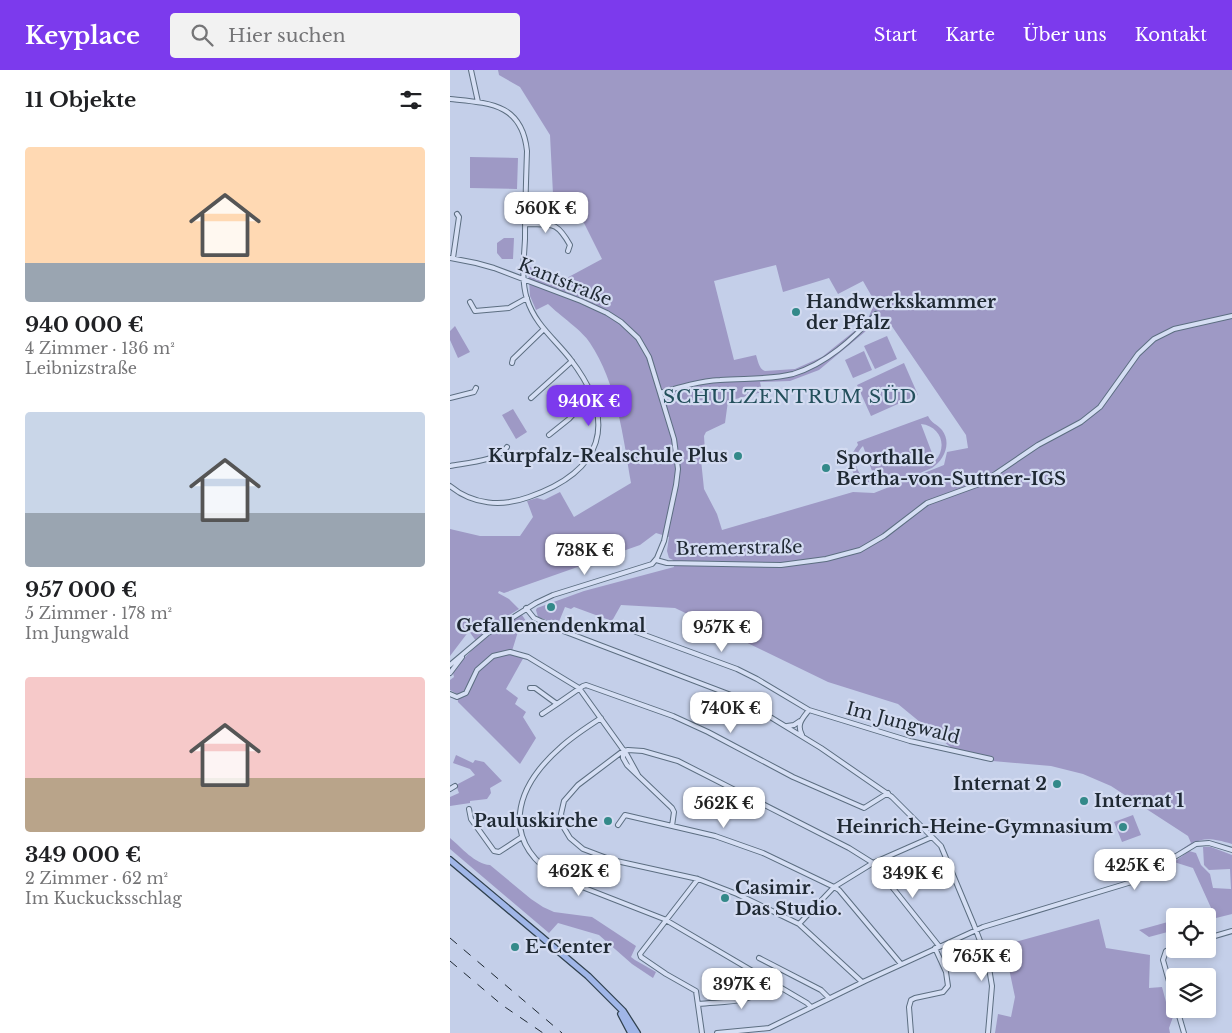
<!DOCTYPE html>
<html lang="de">
<meta charset="utf-8">
<style>
body{margin:0;font-family:"Libre Baskerville",serif;background:#f2f2f2;color:#202124;height:100vh;display:flex;flex-direction:column;font-size:19px;white-space:nowrap}
*{box-sizing:border-box;margin:0}
p{font-size:16px;color:#757577}
.icon{flex:none;width:28px;height:28px;fill:none;stroke:currentColor;stroke-width:2;stroke-linecap:round;stroke-linejoin:round}
.map{position:relative;flex:1;overflow:hidden}
.side{display:flex;flex-direction:column;background:#fff;width:450px}
.side>*{flex:none}
.fabs{position:absolute;left:716px;top:838px;display:grid;gap:10px}
.fabs a{display:grid;place-items:center;width:50px;height:50px;border-radius:5px;background:#fff;box-shadow:0 2px 8px #0003;font-size:25px}
.price{position:absolute;translate:-50% -42px;padding:0 11px;border-radius:10px;background:#fff;color:#222;font-size:16px;line-height:32px;filter:drop-shadow(0 1px 2px #0008)}
.price::after{content:'';position:absolute;left:50%;top:30px;width:15px;height:11px;margin-left:-8px;background:inherit;clip-path:polygon(0 0,100% 0,50% 100%)}
.price.selected{background:#7c3aed;color:#fff}
ul{padding:0;list-style:none}
li{display:grid;align-content:center;gap:10px;height:265px;padding:0 25px}
li span{display:grid;place-items:center;height:155px;border-radius:5px;color:#555}
li>.icon{margin-inline-start:auto}
span .icon{width:90px;height:90px;fill:#fffc;stroke-width:1}
li b{font-size:21px}
h2{display:flex;justify-content:space-between;align-items:center;height:60px;padding:0 25px;font-size:21px}
header{display:flex;align-items:center;gap:30px;box-sizing:border-box;height:70px;padding:0 25px;background:#7c3aed;color:#fff}
header strong{font-size:24px}
nav{display:flex;gap:28px;margin-inline-start:auto;font-size:18px}
.search{width:350px;height:45px;background:#f2f2f2;display:flex;align-items:center;gap:12px;box-sizing:border-box;padding:0 18px;border-radius:5px;color:#757577;font-size:19px}
main{display:flex;flex:1;min-height:0}
.map>svg:first-child{display:block}
.green{fill:#9e99c5;fill-rule:evenodd}
.lines{fill:none;stroke-linecap:round;stroke-linejoin:round}
.minor-casing{stroke:#5c6e81;stroke-width:6}
.primary-casing{stroke:#30414f;stroke-width:8}
.minor{stroke:#d6dff4;stroke-width:4}
.primary{stroke:#a0b6e8;stroke-width:5.5}
.rail{stroke:#1f2933;stroke-width:1;stroke-dasharray:9 9;stroke-linecap:butt}
.poi-dot{fill:#338989;stroke:#d3dbf1;stroke-width:2}
.labels{text-anchor:middle;dominant-baseline:central;stroke-width:4.5;stroke-linejoin:round;paint-order:stroke}
.street-label{font-size:18px;fill:#1f2933;stroke:#d3dbf1}
.poi-label{font-size:18px;font-weight:bold;fill:#1f2933;stroke:#d3dbf1;text-anchor:start}
.neighbourhood-label{font-size:19px;letter-spacing:1px;fill:#234f5b;stroke:#d3dbf1}
</style>
<header>
<strong>Keyplace</strong>
<div class="search"><svg class="icon" aria-label="search" viewBox="0 0 24 24"><circle cx="10" cy="10" r="6"/><path d="M15 15l6 6"/></svg>Hier suchen</div>
<nav><a>Start</a><a>Karte</a><a>Über uns</a><a>Kontakt</a></nav>
</header>
<main>
<section class="side">
<h2>11 Objekte<svg class="icon" aria-label="filters" viewBox="0 0 24 24"><path d="M4 7h16M4 17h16"/><circle cx="9" cy="7" r="2"/><circle cx="15" cy="17" r="2"/></svg></h2>
<ul>
<li><span style="background:linear-gradient(#ffd9b3 75%,#9aa5b1 0)"><svg class="icon" aria-label="home" viewBox="0 0 24 24"><path d="M3 11l9-7 9 7M6 9v11h12V9"/></svg></span><div><b>940 000 €</b><p>4 Zimmer · 136 m²</p><p>Leibnizstraße</p></div></li>
<li><span style="background:linear-gradient(#c9d6e8 65%,#9aa5b1 0)"><svg class="icon" aria-label="home" viewBox="0 0 24 24"><path d="M3 11l9-7 9 7M6 9v11h12V9"/></svg></span><div><b>957 000 €</b><p>5 Zimmer · 178 m²</p><p>Im Jungwald</p></div></li>
<li><span style="background:linear-gradient(#f6c9c9 65%,#b9a48a 0)"><svg class="icon" aria-label="home" viewBox="0 0 24 24"><path d="M3 11l9-7 9 7M6 9v11h12V9"/></svg></span><div><b>349 000 €</b><p>2 Zimmer · 62 m²</p><p>Im Kuckucksschlag</p></div></li>
</ul>
</section>
<div class="map">
<svg width="782" height="963" viewBox="0 0 782 963">
<rect width="100%" height="100%" fill="#c4cfe9"/>
<path class="green" d="M 48,0 L 782,0 L 782,774 C 752,765 749,769 723,785 L 741,773 L 738,766 L 661,716 L 633,704 L 601,696 L 531,690 L 533,687 L 504,680 L 448,634 L 378,612 L 225,538 L 171,535 L 162,551 L 124,537 L 121,539 L 115,537 L 108,554 L 88,547 L 86,540 L 87,538 L 134,521 L 224,497 L 223,490 L 219,488 L 217,481 L 219,467 L 206,463 L 190,475 L 54,523 L 49,521 L 48,523 L 59,529 L 69,539 L 48,552 L 26,571 L 19,561 L 0,586 L 0,459 L 30,466 L 70,466 L 83,447 L 77,431 L 87,428 L 94,430 L 110,422 L 124,447 L 181,413 C 173,366 167,314 140,273 C 133,261 109,245 98,234 L 86,240 L 80,226 L 78,196 L 113,210 L 152,189 L 125,135 L 103,124 L 100,65 L 70,17 L 49,5 ZM 326,195 L 333,222 L 379,208 L 388,224 L 413,211 L 425,232 L 417,251 L 372,287 L 345,299 L 315,301 C 309,299 308,291 306,285 L 284,290 L 264,211 ZM 439,252 L 516,365 L 518,378 L 497,382 L 494,395 L 424,423 L 403,422 L 272,460 L 267,444 L 254,419 L 251,390 L 255,382 L 254,366 L 256,362 L 275,353 L 278,331 L 312,322 L 310,312 L 340,311 L 369,300 L 422,256 Z
M 20,87 L 68,88 L 67,119 L 20,118 Z
M 54,168 L 64,168 L 63,189 L 52,189 L 47,183 L 47,173 Z
M 5,256 L 20,282 L 8,288 L 0,270 L 0,261 Z
M 437,266 L 447,289 L 425,299 L 414,276 Z
M 414,281 L 422,300 L 403,308 L 395,290 Z
M 454,293 L 468,325 L 421,346 L 407,315 Z
M 63,339 L 77,362 L 66,369 L 52,345 Z
M 478,346 C 481,353 487,354 492,360 C 502,373 494,390 482,398 C 461,406 414,433 402,400 C 399,391 402,382 408,375 L 407,372 ZM 471,354 C 491,356 498,377 485,391 ZM 413,376 L 426,412 L 426,413 C 407,410 399,390 413,376 Z
M 72,545 L 76,551 L 70,555 L 62,581 L 75,585 L 56,619 L 68,628 L 65,634 L 76,642 L 73,647 L 86,668 L 70,694 L 8,632 L 7,624 L 0,620 L 0,610 L 4,607 L 3,603 C 19,578 44,561 69,546 Z
M 6,685 L 23,693 L 25,690 L 34,692 L 52,711 L 40,718 L 41,723 L 37,729 L 20,731 L 20,733 L 0,736 L 0,727 L 9,723 L 6,715 L 25,705 L 20,699 L 3,693 Z
M 683,745 L 691,765 L 672,772 L 664,752 Z
M 0,768 C 12,778 25,794 40,795 L 81,829 L 93,837 L 104,842 L 142,847 L 186,876 L 181,887 L 185,890 L 206,902 L 203,908 L 182,894 L 149,865 L 108,853 L 99,863 L 0,779 Z
M 753,777 L 761,777 L 782,785 L 782,844 L 758,850 L 758,846 L 740,846 L 762,840 L 743,798 L 724,792 L 739,781 L 746,783 L 751,795 L 760,804 L 763,818 L 781,819 L 780,799 L 759,800 L 754,795 Z
M 649,849 L 656,878 L 700,885 L 699,918 L 712,917 L 720,947 L 723,947 L 719,958 L 720,963 L 545,963 L 548,944 L 561,947 L 565,927 L 554,875 Z
M 725,850 L 725,860 L 699,867 L 689,860 Z"/>
<g class="lines">
<defs>
<path id="minor" d="M 21,0 L 28,32
M 0,29 C 39,33 72,33 77,81 C 76,110 75,140 75,169 C 74,189 71,210 77,229 C 85,255 106,270 121,290 C 169,353 153,401 79,427 C 52,437 23,435 0,416
M 75,154 C 102,155 106,150 120,175 L 118,181
M 0,188 L 26,193 L 44,198 L 131,231 L 157,243 L 171,252 L 188,268 L 199,287 L 210,323 L 224,369 L 228,399 L 226,415 L 214,471 L 207,488 L 202,494 L 103,525 L 86,533 L 38,563 L 0,595
M 3,188 L 9,147 L 7,144
M 20,232 L 25,241 L 59,238 L 77,228
M 62,293 L 63,289 L 94,259
M 210,323 C 230,317 250,311 270,310 C 294,308 319,310 343,304 C 376,294 403,269 426,244
M 0,328 L 24,322 L 26,318
M 81,328 L 122,291
M 99,365 L 119,349 L 130,337 L 143,330
M 0,396 C 15,393 49,391 57,377
M 206,490 L 217,493 L 331,495 L 376,489 L 410,480 L 434,466 L 477,433 L 532,413 L 588,375 L 631,352 L 650,337 L 688,284 L 704,269 L 724,259 L 782,246
M 76,538 L 84,548 L 108,559 L 289,628 L 371,678 L 442,727 L 491,776 L 524,855 L 538,892 L 542,916 L 538,963
M 170,556 L 287,599 L 307,609 L 359,640
M 0,603 L 12,587
M 80,618 L 85,618 L 107,634 L 133,616 L 136,615 L 223,646 L 258,662 L 343,707 L 414,738 L 438,723
M 0,624 L 7,627 L 16,623 L 27,600 L 43,586 L 60,582 L 78,587 L 129,618 L 177,685 L 188,705
M 92,644 L 107,634
M 151,648 C 137,657 123,666 111,677 C 64,718 49,771 109,808 L 214,849 L 357,933 L 361,937
M 337,656 L 344,655 L 350,651
M 352,665 C 346,654 353,648 359,640 L 460,671 L 541,689
M 173,681 L 173,688 L 177,695 L 222,738 L 224,742 L 222,756
M 0,719 L 5,716
M 19,739 L 21,749 L 44,781 L 49,782 L 72,767
M 168,755 L 175,745 L 265,766 L 313,783 L 384,817 L 389,820 L 451,894
M 482,767 L 423,793 L 384,817 L 349,854 L 287,824 L 248,809 L 162,790 L 133,779 L 120,768 L 114,758 L 111,744 L 114,731 L 128,715 L 173,681 L 178,680 L 193,681 L 228,691 L 399,778 L 423,793 L 489,876
M 248,809 L 190,884 L 191,887 L 216,904 L 246,921 L 252,963
M 349,854 L 412,912
M 758,868 L 782,861
M 725,877 L 716,881 L 713,890 L 725,933
M 309,888 L 371,920 L 379,928
M 248,934 C 280,931 298,934 325,914
M 727,939 L 734,963
M 267,963 L 319,958 L 415,911 L 533,857 L 685,811 L 746,774 L 759,773 L 782,780
M 461,963 L 459,937 L 461,930 L 465,928 L 493,922 L 498,916 L 496,902 L 485,878"/>
<path id="primary" d="M 0,790 L 138,906 L 173,941 L 187,963
M 171,944 L 181,963"/>
</defs>
<use href="#minor" class="minor-casing"/>
<use href="#primary" class="primary-casing"/>
<use href="#minor" class="minor"/>
<use href="#primary" class="primary"/>
<path class="rail" d="M 0,868 L 112,963
M 0,891 L 52,935 L 93,963"/>
</g>
<g class="poi-dot">
<circle cx="346" cy="242" r="5"/>
<circle cx="288" cy="386" r="5"/>
<circle cx="376" cy="398" r="5"/>
<circle cx="101" cy="537" r="5"/>
<circle cx="607" cy="714" r="5"/>
<circle cx="634" cy="731" r="5"/>
<circle cx="158" cy="751" r="5"/>
<circle cx="673" cy="757" r="5"/>
<circle cx="275" cy="828" r="5"/>
<circle cx="65" cy="877" r="5"/>
</g>
<g class="labels">
<g class="street-label">
<text transform="translate(115 212) rotate(22)">Kantstraße</text>
<text transform="translate(289 478) rotate(-1)">Bremerstraße</text>
<text transform="translate(453 653) rotate(15)">Im Jungwald</text>
</g>
<g class="poi-label">
<text x="356" y="232">Handwerkskammer<tspan x="356" dy="21">der Pfalz</tspan></text>
<text x="278" y="386" text-anchor="end">Kurpfalz-Realschule Plus</text>
<text x="386" y="388">Sporthalle<tspan x="386" dy="21">Bertha-von-Suttner-IGS</tspan></text>
<text x="101" y="556" text-anchor="middle">Gefallenendenkmal</text>
<text x="597" y="714" text-anchor="end">Internat 2</text>
<text x="644" y="731">Internat 1</text>
<text x="148" y="751" text-anchor="end">Pauluskirche</text>
<text x="663" y="757" text-anchor="end">Heinrich-Heine-Gymnasium</text>
<text x="285" y="818">Casimir.<tspan x="285" dy="21">Das Studio.</tspan></text>
<text x="75" y="877">E-Center</text>
</g>
<g class="neighbourhood-label">
<text x="340" y="326">SCHULZENTRUM SÜD</text>
</g>
</g>
</svg>
<div class="fabs">
<a><svg class="icon" aria-label="locate" viewBox="0 0 24 24"><circle cx="12" cy="12" r="6"/><path d="M12 2v4M12 18v4M2 12h4M18 12h4"/></svg></a>
<a><svg class="icon" aria-label="layers" viewBox="0 0 24 24"><path d="M12 4l9 5-9 5-9-5zM3 14l9 5 9-5"/></svg></a>
</div>
<b class="price" style="left:96px;top:164px">560K €</b>
<b class="price selected" style="left:139px;top:357px">940K €</b>
<b class="price" style="left:135px;top:506px">738K €</b>
<b class="price" style="left:272px;top:583px">957K €</b>
<b class="price" style="left:281px;top:664px">740K €</b>
<b class="price" style="left:274px;top:759px">562K €</b>
<b class="price" style="left:685px;top:821px">425K €</b>
<b class="price" style="left:129px;top:827px">462K €</b>
<b class="price" style="left:463px;top:829px">349K €</b>
<b class="price" style="left:532px;top:912px">765K €</b>
<b class="price" style="left:292px;top:940px">397K €</b>
</div>
</main>
